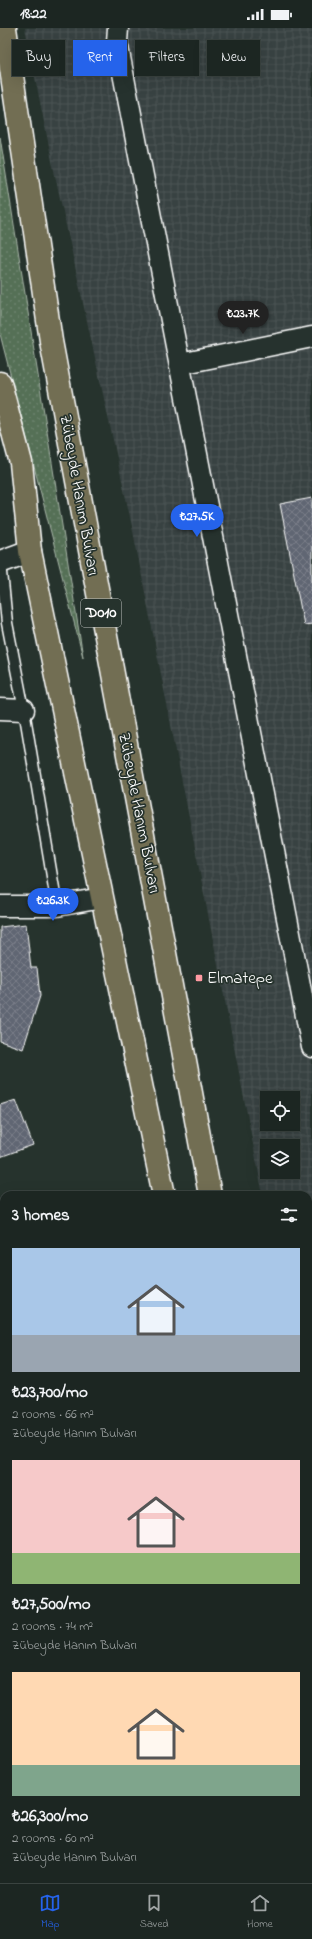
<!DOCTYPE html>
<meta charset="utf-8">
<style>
body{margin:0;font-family:"Indie Flower",sans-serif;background:#29322f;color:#f1f3f6;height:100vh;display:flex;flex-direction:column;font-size:15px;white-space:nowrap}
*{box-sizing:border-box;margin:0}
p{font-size:13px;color:#a0a5a5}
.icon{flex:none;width:22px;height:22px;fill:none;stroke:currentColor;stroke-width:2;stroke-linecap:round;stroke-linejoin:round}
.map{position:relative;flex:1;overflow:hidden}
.side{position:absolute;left:0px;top:1163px;width:312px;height:692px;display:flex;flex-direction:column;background:#1c2622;border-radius:12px 12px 0 0;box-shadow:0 4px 16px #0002,0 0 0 1px #3a4340}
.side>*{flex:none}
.top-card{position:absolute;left:12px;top:12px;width:288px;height:36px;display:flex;gap:8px}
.tools{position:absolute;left:260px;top:1063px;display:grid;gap:8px}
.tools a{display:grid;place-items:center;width:40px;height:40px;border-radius:0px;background:#1c2622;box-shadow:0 4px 16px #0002,0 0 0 1px #3a4340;font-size:20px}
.price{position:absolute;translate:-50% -34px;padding:0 9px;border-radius:14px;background:#2563eb;color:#fff;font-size:13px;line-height:26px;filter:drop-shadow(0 1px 2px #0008)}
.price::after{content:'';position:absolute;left:50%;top:24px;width:12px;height:9px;margin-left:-6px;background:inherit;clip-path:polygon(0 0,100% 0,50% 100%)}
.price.selected{background:#222;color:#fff}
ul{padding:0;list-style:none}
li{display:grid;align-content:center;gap:8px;height:212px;padding:0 12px}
li span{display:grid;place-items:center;height:124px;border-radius:0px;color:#555}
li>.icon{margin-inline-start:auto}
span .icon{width:72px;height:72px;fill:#fffc;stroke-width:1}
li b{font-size:17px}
h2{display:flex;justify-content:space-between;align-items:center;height:48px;padding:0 12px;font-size:17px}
.tag{padding:0 14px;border-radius:0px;background:#1c2622;box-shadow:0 4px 16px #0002,0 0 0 1px #3a4340;font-size:14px;line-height:36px}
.tag.selected{background:#2563eb;color:#fff}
.status{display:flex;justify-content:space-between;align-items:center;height:28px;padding:0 20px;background:#1c2622;direction:ltr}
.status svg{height:11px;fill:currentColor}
.dock{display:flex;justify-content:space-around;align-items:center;height:56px;border-top:1px solid #3a4340;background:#1c2622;font-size:11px;color:#a0a5a5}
.dock a{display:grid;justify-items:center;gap:2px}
.dock .selected{color:#2563eb}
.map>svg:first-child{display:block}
.built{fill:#384242}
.industrial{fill:url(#industrial-grid);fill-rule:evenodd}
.grass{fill:url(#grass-dots);stroke:#aab8aa}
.building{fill:url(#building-cross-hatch);stroke:#fff}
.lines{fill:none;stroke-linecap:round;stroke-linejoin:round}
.lane-casing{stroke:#fff;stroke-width:13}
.street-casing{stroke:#fff;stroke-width:23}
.secondary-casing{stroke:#fff;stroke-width:25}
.primary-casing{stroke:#fff;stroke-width:25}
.highway-casing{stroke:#fff;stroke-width:25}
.lane{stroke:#26332d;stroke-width:10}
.street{stroke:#26332d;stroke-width:20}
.secondary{stroke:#26332d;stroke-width:22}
.primary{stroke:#726e52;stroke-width:22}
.highway{stroke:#726e52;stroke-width:22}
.poi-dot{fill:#ff9aa2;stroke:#26332d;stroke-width:1.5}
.labels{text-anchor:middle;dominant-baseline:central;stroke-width:3.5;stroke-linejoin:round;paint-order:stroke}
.shield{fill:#26332d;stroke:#bec2c0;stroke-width:1}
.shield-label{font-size:16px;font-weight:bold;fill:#fff}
.street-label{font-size:17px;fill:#fff;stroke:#26332d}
.poi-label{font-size:17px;fill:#fff;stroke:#26332d;text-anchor:start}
</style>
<div class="status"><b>18:22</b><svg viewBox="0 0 49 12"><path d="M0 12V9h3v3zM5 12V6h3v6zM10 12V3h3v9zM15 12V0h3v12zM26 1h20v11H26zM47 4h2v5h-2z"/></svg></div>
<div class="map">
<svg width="312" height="1855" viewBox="0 0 312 1855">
<defs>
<pattern id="industrial-grid" width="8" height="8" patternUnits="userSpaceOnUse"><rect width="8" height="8" fill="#384242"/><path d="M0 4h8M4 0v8" fill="none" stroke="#4c5555"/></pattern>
<pattern id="grass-dots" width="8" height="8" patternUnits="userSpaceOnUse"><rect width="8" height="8" fill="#557056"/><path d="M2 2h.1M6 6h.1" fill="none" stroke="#6e856f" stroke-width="1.8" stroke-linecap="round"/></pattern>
<pattern id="building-cross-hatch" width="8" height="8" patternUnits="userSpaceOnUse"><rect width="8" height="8" fill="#616673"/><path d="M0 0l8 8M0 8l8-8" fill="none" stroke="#797d88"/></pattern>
</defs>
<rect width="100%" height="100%" fill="#26332d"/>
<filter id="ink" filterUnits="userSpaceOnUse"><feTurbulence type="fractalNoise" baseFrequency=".025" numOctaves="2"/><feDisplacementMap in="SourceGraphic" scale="8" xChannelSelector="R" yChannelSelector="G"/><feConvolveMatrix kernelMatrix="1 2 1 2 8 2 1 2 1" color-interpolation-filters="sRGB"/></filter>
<g filter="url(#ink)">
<path class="built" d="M 4,1379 L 4,1454 L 0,1445 L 0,1381 Z"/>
<path class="industrial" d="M 25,0 L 312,0 L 312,1408 L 308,1390 L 308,1167 L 263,1167 L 132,498 L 53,138 ZM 267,1070 L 293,1070 L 293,1096 L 267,1096 ZM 267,1118 L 293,1118 L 293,1144 L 267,1144 Z"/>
<path class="grass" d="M 0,109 L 83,629 L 0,306 Z
M 4,1501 L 4,1771 L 0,1778 L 0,1504 Z
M 4,1847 L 4,1851 L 214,1851 L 215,1855 L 0,1855 Z"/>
<path class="building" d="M 312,470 L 312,596 L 304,597 L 280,476 Z
M 26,896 L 31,940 L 37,940 L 40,968 L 23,1021 L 0,1013 L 0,899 Z
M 16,1072 L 33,1117 L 0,1129 L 0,1077 Z"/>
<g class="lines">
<defs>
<path id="lane" d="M 1,534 L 7,595 L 24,682 L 57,878"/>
<path id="street" d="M 118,0 L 117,14 L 312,1019
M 180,336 L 312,309
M 0,681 L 24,682
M 0,878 L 57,878 L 102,870
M 0,1227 L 4,1233
M 0,1252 L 4,1251
M 0,1359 L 4,1357"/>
<path id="secondary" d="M 0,534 L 30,523
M 0,1814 L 4,1808
M 237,1851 L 238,1855"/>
<path id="primary" d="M 308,1696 L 312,1715
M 308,1833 L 312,1853"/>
<path id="highway" d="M 5,0 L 51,313 L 210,1167
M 0,355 L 21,435 L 30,523 L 164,1167
M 308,1578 L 312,1593
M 279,1851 L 280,1855"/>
</defs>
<use href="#lane" class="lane-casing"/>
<use href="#street" class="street-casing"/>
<use href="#secondary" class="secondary-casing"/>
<use href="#primary" class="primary-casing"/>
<use href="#highway" class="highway-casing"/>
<use href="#lane" class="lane"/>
<use href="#street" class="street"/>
<use href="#secondary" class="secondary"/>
<use href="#primary" class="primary"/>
<use href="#highway" class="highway"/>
</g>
</g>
<rect class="poi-dot" x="195" y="946" width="8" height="8" rx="2"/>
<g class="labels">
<rect class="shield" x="81" y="571" width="40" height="28" rx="3"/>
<g class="shield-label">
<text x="101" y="585">D010</text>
</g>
<g class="street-label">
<text transform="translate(79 467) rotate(80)">Zübeyde Hanım Bulvarı</text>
<text transform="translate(139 785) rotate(79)">Zübeyde Hanım Bulvarı</text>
</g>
<g class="poi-label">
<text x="207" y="950">Elmatepe</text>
</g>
</g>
</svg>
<div class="tools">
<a><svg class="icon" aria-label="locate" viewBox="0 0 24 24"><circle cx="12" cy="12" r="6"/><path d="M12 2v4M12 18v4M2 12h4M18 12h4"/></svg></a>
<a><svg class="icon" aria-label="layers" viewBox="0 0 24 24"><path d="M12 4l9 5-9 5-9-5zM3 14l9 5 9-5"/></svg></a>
</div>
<b class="price selected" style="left:243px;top:307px">₺23.7K</b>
<b class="price" style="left:197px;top:510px">₺27.5K</b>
<b class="price" style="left:53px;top:894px">₺26.3K</b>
<div class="top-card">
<a class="tag">Buy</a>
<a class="tag selected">Rent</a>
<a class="tag">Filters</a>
<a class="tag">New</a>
</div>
<section class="side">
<h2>3 homes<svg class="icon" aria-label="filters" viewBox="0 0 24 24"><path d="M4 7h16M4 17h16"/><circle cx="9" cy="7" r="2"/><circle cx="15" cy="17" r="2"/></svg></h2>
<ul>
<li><span style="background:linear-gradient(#a9c7e8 70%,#9aa5b1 0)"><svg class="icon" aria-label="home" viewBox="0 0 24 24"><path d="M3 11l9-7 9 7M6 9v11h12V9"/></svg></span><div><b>₺23,700/mo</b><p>2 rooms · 66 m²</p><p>Zübeyde Hanım Bulvarı</p></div></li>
<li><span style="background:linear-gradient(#f6c9c9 75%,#8fb573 0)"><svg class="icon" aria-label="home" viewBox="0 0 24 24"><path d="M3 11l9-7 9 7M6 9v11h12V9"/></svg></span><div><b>₺27,500/mo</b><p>2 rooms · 74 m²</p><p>Zübeyde Hanım Bulvarı</p></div></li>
<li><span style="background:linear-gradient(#ffd9b3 75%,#7fa58c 0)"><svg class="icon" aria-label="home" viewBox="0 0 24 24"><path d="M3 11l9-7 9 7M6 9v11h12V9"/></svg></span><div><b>₺26,300/mo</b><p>2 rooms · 60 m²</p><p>Zübeyde Hanım Bulvarı</p></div></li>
</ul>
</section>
</div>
<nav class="dock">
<a class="selected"><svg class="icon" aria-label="map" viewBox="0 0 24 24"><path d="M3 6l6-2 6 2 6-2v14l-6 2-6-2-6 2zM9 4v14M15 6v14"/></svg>Map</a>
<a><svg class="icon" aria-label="saved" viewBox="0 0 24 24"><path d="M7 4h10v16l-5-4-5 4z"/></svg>Saved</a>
<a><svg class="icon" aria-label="home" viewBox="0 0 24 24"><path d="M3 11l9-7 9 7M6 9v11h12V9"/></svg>Home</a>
</nav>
